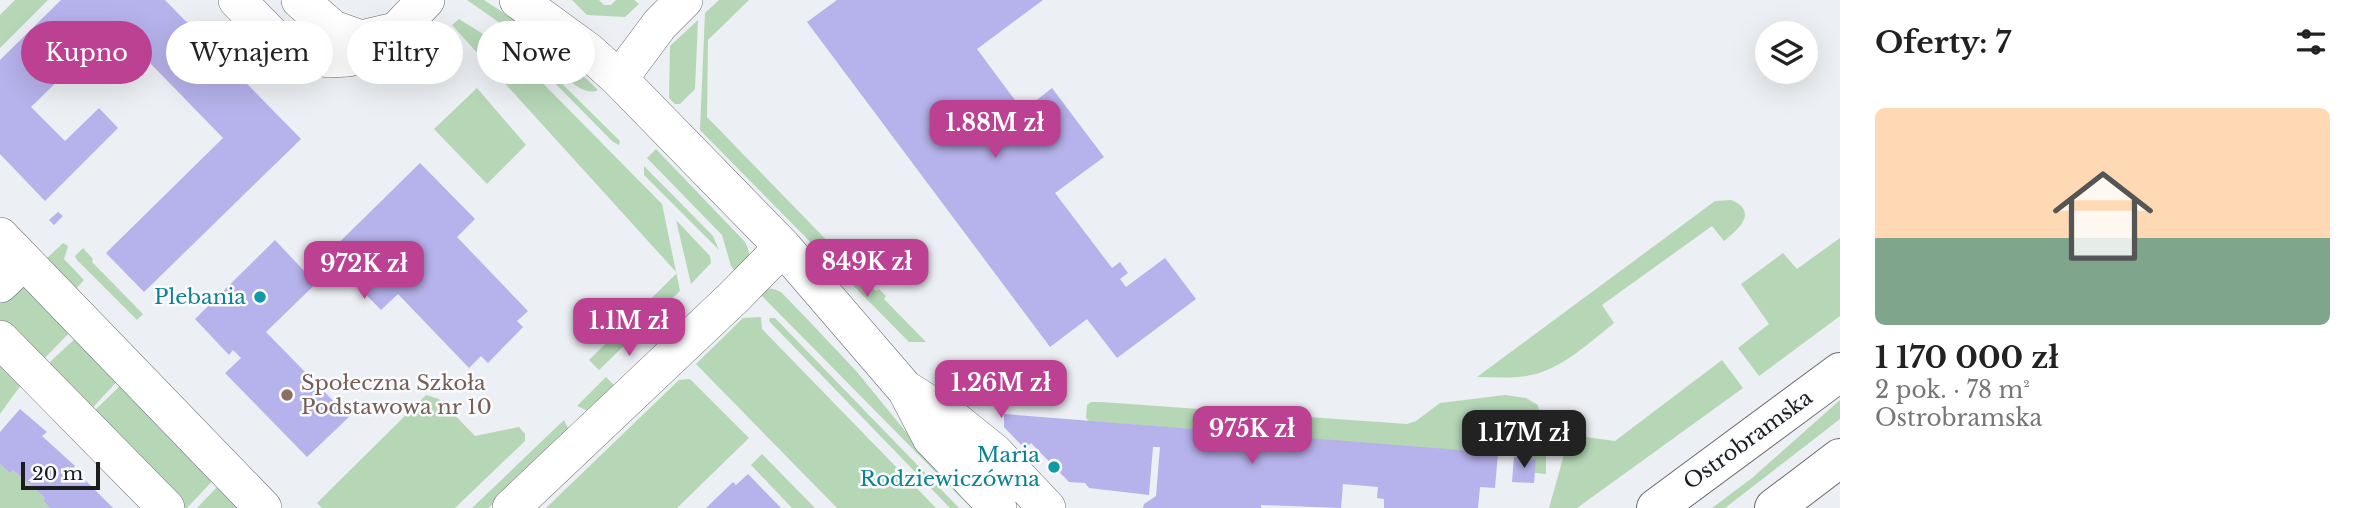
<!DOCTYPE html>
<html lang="pl">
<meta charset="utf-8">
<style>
body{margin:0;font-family:"Libre Baskerville",serif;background:#f2f2f2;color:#222;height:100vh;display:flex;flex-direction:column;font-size:26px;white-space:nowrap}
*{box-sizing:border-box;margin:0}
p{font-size:23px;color:#767676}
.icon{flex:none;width:38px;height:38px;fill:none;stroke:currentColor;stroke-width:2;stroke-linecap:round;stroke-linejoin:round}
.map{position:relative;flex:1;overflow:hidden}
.details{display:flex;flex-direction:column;background:#fff;width:525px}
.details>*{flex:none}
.banner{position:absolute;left:21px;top:21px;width:665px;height:63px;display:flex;gap:14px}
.buttons{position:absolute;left:1755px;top:21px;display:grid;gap:14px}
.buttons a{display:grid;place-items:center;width:63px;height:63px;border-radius:50%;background:#fff;box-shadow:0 7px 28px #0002;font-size:35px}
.scale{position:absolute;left:21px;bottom:18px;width:79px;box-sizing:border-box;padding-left:7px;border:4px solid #1c1d1f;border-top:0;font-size:19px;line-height:24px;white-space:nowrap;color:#1c1d1f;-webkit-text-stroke:5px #fbfcff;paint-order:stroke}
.price{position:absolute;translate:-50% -60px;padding:0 16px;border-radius:14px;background:#bd4192;color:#fff;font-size:23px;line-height:46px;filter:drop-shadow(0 2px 4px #0008)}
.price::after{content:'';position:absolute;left:50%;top:42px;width:21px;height:16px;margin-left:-10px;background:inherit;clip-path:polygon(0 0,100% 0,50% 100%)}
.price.on{background:#222;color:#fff}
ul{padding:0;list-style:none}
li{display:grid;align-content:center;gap:14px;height:371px;padding:0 35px}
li+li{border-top:2px solid #e0e0e0}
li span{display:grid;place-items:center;height:217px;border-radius:10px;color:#555}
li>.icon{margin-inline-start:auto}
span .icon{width:126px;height:126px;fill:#fffc;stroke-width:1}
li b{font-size:30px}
h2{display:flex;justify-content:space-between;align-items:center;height:84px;padding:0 35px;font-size:30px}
.chip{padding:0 24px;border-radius:32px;background:#fff;box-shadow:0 7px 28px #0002;font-size:24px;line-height:63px}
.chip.on{background:#bd4192;color:#fff}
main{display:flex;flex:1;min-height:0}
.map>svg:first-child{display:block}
.green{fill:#b5d7b6}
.building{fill:#b6b2eb}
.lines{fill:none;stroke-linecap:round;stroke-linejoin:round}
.minor-casing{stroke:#696b6f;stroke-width:38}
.major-casing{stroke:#696b6f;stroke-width:40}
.minor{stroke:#fff;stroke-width:37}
.major{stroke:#fff;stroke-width:38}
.culture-dot{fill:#0f9aa8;stroke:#fbfcff;stroke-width:2.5}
.education-dot{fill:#8d6e63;stroke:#fbfcff;stroke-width:2.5}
.labels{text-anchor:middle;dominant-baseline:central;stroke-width:5;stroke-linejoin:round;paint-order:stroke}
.culture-label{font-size:21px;fill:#0d838f;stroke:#fbfcff;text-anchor:end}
.education-label{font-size:21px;fill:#785e54;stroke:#fbfcff;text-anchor:start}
.street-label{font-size:21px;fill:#1c1d1f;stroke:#fbfcff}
</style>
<main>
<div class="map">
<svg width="1840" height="508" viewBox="0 0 1840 508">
<rect width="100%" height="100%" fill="#eceff3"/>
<path class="green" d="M 15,0 L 48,0 L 0,48 L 0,15 Z
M 467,0 L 484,0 L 530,30 L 527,35 L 517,35 Z
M 572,0 L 599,0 L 604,5 L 611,5 L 616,0 L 634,0 L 639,4 L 625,17 L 587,15 Z
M 719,0 L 749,0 L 708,40 L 707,117 L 876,291 L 879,289 L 886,296 L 884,299 L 926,342 L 909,342 L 700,130 L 705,13 Z
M 459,19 L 512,52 L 662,204 L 680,291 L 599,370 L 589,360 L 677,273 L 452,25 Z
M 698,20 L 695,89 L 680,104 L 675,104 L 669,98 L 670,46 Z
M 550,44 L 598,90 C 580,99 555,65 542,52 Z
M 538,60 L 620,141 L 619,145 L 613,142 L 538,66 Z
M 477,88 L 526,145 L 487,184 L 434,129 Z
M 656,149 L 745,242 C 753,257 749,263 739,276 L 731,266 L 722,235 L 647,158 Z
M 644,166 L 713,236 L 719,250 L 644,175 Z
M 1731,200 C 1760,212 1737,230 1724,241 L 1712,226 L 1602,305 L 1614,323 C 1590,342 1562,369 1531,375 C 1514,379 1495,377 1477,377 L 1715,201 Z
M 676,220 L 710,256 L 711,263 L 691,284 Z
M 1840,238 L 1840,316 L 1759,376 L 1738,348 L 1769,324 L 1741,284 L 1783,253 L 1797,269 Z
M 63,243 L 68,246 L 64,259 L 84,280 L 73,292 L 46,259 Z
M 83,248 L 93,259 L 92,262 L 143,314 L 137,320 L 77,260 L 75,256 Z
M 27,282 L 74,328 L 38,365 L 0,328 L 0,297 Z
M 763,288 L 774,289 L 781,292 L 809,321 L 857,372 L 906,432 L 980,508 L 971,508 L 759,293 Z
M 761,317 L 762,329 L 936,508 L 837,508 L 696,364 L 743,318 Z
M 770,318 L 775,318 L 959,508 L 950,508 L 769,321 Z
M 80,334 L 121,377 L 85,416 L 46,375 L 50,362 Z
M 0,351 L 26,378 L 0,414 Z
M 1722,360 L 1743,388 L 1577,508 L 1549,508 L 1569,437 L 1571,435 L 1615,441 Z
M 606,377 L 620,391 L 590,412 L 577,406 Z
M 690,379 L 749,438 L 677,508 L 546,508 L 679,380 Z
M 124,382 L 217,476 L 187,508 L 177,508 L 89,416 Z
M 426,395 L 439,399 L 475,436 L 519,427 L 525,434 L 525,441 L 455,508 L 322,508 L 317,503 Z
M 1505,395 L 1526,398 L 1538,405 L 1546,449 L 1546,474 L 1526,472 L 1526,457 L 1089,421 L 1086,418 L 1087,405 L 1091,402 L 1101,402 L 1407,424 L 1416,421 L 1440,403 Z
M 1840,400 L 1840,419 L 1725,508 L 1712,508 L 1752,478 Z
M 564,420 L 569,430 L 511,489 L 488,508 L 472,508 Z
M 762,454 L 815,508 L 792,508 L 751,465 Z
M 0,464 L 10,473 L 13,470 L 45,498 L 43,501 L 50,508 L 0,508 Z
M 219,485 L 246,508 L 197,508 Z"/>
<path class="building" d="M 61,0 L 165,0 L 301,139 L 144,292 L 106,253 L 223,138 L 114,26 L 31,107 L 65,141 L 99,108 L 118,128 L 45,201 L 0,154 L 0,60 Z
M 837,0 L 1043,0 L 977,49 L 1023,111 L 1052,88 L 1104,157 L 1055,193 L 1112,268 L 1120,262 L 1128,273 L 1120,279 L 1126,287 L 1165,258 L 1196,299 L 1117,358 L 1087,319 L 1050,347 L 807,22 Z
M 420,163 L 475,219 L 457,237 L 528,311 L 517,321 L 523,327 L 488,363 L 481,356 L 469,368 L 398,294 L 381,310 L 336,264 L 266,332 L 349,417 L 307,457 L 225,373 L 241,358 L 233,350 L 229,355 L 195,319 L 275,240 L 307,274 Z
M 58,212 L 63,216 L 54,225 L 49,220 Z
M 20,409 L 47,432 L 42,436 L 75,466 L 73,468 L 113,508 L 50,508 L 43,501 L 45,498 L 13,470 L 10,473 L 0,464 L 0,432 Z
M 1004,414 L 1498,453 L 1495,488 L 1480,487 L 1478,508 L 1384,508 L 1384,499 L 1377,498 L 1378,487 L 1343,484 L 1341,508 L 1261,505 L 1261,508 L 1143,508 L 1144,504 L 1156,496 L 1160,447 L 1153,447 L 1149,495 L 1089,488 L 1085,483 L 1069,482 L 1031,443 L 1025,449 L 1004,427 Z
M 1514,457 L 1536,459 L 1534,483 L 1512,482 Z
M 748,474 L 781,508 L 706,508 L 733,482 L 736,485 Z"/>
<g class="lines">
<defs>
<path id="minor" d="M 237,0 L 281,45 L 301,54 L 329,59 L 348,58 L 371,50 L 396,31 L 426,0
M 300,0 L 333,29 L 361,39 L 391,32
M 518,0 L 588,51 L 619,79 L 783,247 L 906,390 L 931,438 L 998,508
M 619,79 L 660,24 L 684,0
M 0,236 L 263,508
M 0,284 L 24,261
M 0,339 L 166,508
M 907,390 L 953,419 L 994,452 L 1047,508
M 511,508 L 734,297 L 783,247"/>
<path id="major" d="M 1656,508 L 1840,372
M 1774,508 L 1840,458"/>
</defs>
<use href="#minor" class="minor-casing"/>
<use href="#major" class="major-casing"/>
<use href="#minor" class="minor"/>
<use href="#major" class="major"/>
</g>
<g class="culture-dot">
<circle cx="260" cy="297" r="7"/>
<circle cx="1054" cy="467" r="7"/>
</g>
<circle class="education-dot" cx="287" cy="395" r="7"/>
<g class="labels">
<g class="culture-label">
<text x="246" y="297">Plebania</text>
<text x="1040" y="455">Maria<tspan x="1040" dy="24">Rodziewiczówna</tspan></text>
</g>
<g class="education-label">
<text x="301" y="383">Społeczna Szkoła<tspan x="301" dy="24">Podstawowa nr 10</tspan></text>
</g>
<g class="street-label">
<text transform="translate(1748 440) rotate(-36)">Ostrobramska</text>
</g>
</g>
</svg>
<div class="buttons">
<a><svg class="icon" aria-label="layers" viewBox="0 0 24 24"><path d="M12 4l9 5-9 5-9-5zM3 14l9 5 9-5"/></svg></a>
</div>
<div class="scale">20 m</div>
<b class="price" style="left:995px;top:160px">1.88M zł</b>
<b class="price" style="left:867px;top:299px">849K zł</b>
<b class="price" style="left:364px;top:301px">972K zł</b>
<b class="price" style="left:629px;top:358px">1.1M zł</b>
<b class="price" style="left:1001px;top:420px">1.26M zł</b>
<b class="price" style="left:1252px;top:466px">975K zł</b>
<b class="price on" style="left:1524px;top:470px">1.17M zł</b>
<div class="banner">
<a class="chip on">Kupno</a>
<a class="chip">Wynajem</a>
<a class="chip">Filtry</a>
<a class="chip">Nowe</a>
</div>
</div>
<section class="details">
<h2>Oferty: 7<svg class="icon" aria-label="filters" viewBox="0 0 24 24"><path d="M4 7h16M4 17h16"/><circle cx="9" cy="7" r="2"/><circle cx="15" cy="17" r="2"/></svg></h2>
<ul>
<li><span style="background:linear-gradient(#ffd9b3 60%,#7fa58c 0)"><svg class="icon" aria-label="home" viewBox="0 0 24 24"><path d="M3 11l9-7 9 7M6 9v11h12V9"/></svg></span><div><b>1 170 000 zł</b><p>2 pok. · 78 m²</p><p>Ostrobramska</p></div></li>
</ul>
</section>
</main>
